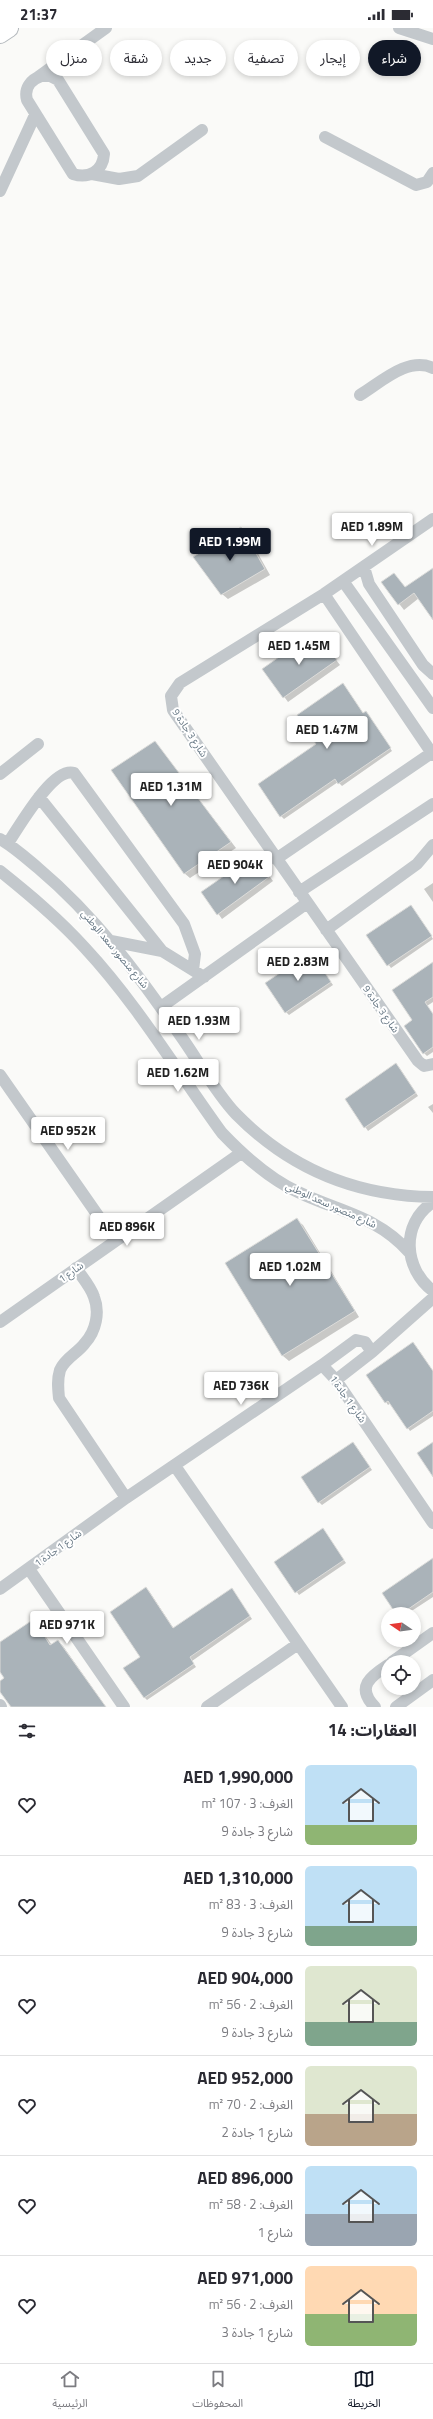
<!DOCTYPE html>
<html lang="ar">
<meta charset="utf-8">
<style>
body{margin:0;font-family:"Titillium Web","Noto Sans Arabic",sans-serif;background:#f2f2f3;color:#2b2b33;direction:rtl;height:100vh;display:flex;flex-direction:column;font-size:15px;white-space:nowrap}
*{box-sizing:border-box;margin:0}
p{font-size:13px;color:#7c7c81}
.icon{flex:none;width:22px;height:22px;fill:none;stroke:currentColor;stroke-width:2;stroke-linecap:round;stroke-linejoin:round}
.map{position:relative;height:1679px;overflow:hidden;direction:ltr}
.side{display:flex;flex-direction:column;background:#fff;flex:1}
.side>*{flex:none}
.top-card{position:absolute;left:12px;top:12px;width:409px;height:36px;direction:rtl;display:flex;gap:8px}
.needle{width:26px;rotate:283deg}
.tools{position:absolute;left:381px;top:1579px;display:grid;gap:8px}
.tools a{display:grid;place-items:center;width:40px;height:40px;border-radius:50%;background:#fff;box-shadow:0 2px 6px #0003;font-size:20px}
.price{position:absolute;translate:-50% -34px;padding:0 9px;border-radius:4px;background:#fff;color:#222;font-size:13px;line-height:26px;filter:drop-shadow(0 1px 2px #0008)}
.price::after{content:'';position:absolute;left:50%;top:24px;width:12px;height:9px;margin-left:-6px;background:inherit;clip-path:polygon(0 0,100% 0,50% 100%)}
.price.selected{background:#111827;color:#fff}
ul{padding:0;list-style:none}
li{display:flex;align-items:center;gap:12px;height:100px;padding:0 16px}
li+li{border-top:1px solid #e1e1e2}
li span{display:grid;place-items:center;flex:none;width:112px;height:80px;border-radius:6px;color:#555}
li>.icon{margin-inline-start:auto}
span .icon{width:48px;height:48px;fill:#fffc;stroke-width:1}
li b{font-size:17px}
h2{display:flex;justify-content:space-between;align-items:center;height:48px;padding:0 16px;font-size:17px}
.pill{padding:0 14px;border-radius:18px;background:#fff;box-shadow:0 2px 6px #0003;font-size:14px;line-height:36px}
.pill.selected{background:#111827;color:#fff}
.status{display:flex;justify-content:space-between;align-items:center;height:28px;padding:0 20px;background:#fff;direction:ltr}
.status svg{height:11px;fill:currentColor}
.menu{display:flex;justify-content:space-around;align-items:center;height:56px;border-top:1px solid #e1e1e2;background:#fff;font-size:11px;color:#7c7c81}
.menu a{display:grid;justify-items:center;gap:2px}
.menu .selected{color:#111827}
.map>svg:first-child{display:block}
.shadow{fill:#0003}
.building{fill:#aab3b9;stroke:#dcdcda}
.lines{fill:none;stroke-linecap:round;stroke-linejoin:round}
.highway-casing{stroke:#b4b9bd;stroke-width:20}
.minor{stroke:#c3c8cc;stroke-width:12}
.highway{stroke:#fff;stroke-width:18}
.labels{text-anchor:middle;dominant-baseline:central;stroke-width:4;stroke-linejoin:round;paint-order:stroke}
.street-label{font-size:10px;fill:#657683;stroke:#fff}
</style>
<div class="status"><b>21:37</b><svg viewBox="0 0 49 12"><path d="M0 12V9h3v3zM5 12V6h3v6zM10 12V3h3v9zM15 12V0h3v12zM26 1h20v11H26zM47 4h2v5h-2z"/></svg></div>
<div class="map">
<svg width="433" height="1679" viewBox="0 0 433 1679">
<rect width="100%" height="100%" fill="#fafaf8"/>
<path class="shadow" d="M 241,500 L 247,506 L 270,547 L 228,571 L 222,566 Z
M 433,541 L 433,591 L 419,570 L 404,582 L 383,555 L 394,546 L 406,560 Z
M 319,610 L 340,637 L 288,674 L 264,641 Z
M 363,686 L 368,687 L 392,723 L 342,758 L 338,754 L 284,791 L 281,788 Z
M 155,714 L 236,820 L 190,850 L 184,845 Z
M 254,828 L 273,853 L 222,891 L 203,864 Z
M 433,855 L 433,874 L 424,861 Z
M 413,881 L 433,911 L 391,940 L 368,908 Z
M 313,928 L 333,957 L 289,987 L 286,984 Z
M 433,935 L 433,974 L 427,978 L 433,986 L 433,1024 L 427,1028 L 424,1025 L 413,993 Z
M 399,1039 L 418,1068 L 368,1103 L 346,1071 Z
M 433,1076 L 433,1085 L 428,1079 Z
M 297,1192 L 303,1197 L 359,1289 L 289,1333 L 283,1328 L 227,1235 Z
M 416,1318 L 433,1343 L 433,1388 L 410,1403 L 391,1375 L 388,1377 L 386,1374 Z
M 356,1418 L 372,1442 L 322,1477 L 319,1474 Z
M 325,1504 L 346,1535 L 299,1567 L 276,1534 Z
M 433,1532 L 433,1569 L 407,1586 L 397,1586 Z
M 149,1563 L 174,1601 L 234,1564 L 252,1591 L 192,1633 L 196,1639 L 147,1672 L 145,1670 L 142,1629 Z
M 34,1593 L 52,1617 L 57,1613 L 63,1618 L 106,1679 L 12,1679 L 0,1662 L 0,1654 L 6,1650 L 0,1642 L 0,1615 Z"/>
<path class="building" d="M 241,499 L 265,541 L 221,567 L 193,529 Z
M 433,540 L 433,592 L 414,565 L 398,577 L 381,554 L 394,545 L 405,559 Z
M 315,605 L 337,632 L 283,670 L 262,641 L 286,624 L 288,627 Z
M 343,655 L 363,685 L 366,683 L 391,720 L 338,756 L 335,751 L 280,789 L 258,756 L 316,716 L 297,687 Z
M 155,713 L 231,814 L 184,846 L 111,742 Z
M 254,827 L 269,849 L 217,887 L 201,864 Z
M 411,877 L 432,908 L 387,938 L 366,907 Z
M 311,924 L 331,954 L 285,985 L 265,955 Z
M 433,934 L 433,969 L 425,974 L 433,986 L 433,1019 L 423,1026 L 404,998 L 412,992 L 392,962 Z
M 396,1035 L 416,1065 L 364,1100 L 345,1071 Z
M 297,1190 L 355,1283 L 282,1328 L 225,1235 Z
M 413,1314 L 433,1343 L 433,1383 L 407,1401 L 388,1373 L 385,1375 L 366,1347 Z
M 353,1414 L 370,1439 L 318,1475 L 301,1449 Z
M 433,1414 L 433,1449 L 417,1425 Z
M 323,1500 L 344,1532 L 295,1565 L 274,1534 Z
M 433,1530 L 433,1564 L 401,1586 L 396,1586 L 382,1565 Z
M 146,1559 L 173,1600 L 232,1560 L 250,1588 L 190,1629 L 194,1636 L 144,1670 L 123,1640 L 140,1629 L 110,1584 Z
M 34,1591 L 50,1617 L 58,1612 L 106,1679 L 11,1679 L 0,1664 L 0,1653 L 4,1650 L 0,1644 L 0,1614 Z"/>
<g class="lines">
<defs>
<path id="highway" d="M 0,6 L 9,0"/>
</defs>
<use href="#highway" class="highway-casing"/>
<path class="minor" d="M 399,0 L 433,11
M 41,48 L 50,48 L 58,52 L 104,126 C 103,143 89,151 73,146 L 27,72 C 24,61 30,52 41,48 Z
M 38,49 L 106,0
M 325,109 L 416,157 L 427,154 L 433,145
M 92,146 L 119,151 L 138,148 L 202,102
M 0,163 L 35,87
M 360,367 C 380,355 408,328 433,340
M 433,491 L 324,566 L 180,655 L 171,668 L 173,682 L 418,1033 L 424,1038 L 433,1036
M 364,539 L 369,556 L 423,637 L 433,646
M 343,553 L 433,680
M 324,566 L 433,727
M 0,746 L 38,716
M 39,769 L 162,923 L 204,949
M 0,811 C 14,819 26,830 38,840 C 95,888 138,946 180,1007 C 198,1032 215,1064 236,1086 C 290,1141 356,1168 433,1169
M 8,815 C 19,799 53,738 74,745 L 184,896 L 195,926 L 193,942
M 276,831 L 433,724
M 0,843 C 30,867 59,891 85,920 C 137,976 177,1043 222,1105 C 244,1128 269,1151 298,1164 C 340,1184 377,1188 409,1224
M 299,864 L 433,776
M 326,902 L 417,836 L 433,817
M 111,913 L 162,923
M 161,979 L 307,875
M 0,1047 L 115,1212
M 433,1174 C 400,1196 404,1241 433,1263
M 76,1240 C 82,1249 91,1259 94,1269 C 100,1284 96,1303 85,1315 C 78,1325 65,1330 60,1342 C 57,1352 58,1360 59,1370 L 126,1470
M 0,1294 L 241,1125
M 322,1337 L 356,1312 L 365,1314 L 372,1324
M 336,1352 L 372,1324 L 433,1270
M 175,1438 L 342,1679
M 29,1541 L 124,1679
M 0,1561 L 126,1470 L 322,1337 L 336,1352 L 433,1495
M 392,1634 L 433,1605
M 0,1677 L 1,1679
M 207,1679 L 298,1616
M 375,1679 C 355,1659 371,1648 388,1637
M 396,1679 L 433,1652"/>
<use href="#highway" class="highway"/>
</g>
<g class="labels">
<g class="street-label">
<text transform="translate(190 705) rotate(57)">شارع 3 جادة 9</text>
<text transform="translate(115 921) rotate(50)">شارع منصور سعد الوطني</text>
<text transform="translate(381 981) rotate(55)">شارع 3 جادة 9</text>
<text transform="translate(331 1177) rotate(24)">شارع منصور سعد الوطني</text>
<text transform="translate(71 1244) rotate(-35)">شارع 1</text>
<text transform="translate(348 1371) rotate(55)">شارع 1 جادة 1</text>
<text transform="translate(58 1520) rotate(-36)">شارع 1 جادة 1</text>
</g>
</g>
</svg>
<div class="tools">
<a><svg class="needle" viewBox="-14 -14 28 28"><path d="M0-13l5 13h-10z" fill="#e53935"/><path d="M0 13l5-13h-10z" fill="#7c7c81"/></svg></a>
<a><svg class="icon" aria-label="locate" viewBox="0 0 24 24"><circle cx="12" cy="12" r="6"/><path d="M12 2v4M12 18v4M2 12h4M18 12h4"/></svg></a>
</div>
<b class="price" style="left:372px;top:519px">AED 1.89M</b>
<b class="price selected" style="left:230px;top:534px">AED 1.99M</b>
<b class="price" style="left:299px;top:638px">AED 1.45M</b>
<b class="price" style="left:327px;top:722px">AED 1.47M</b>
<b class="price" style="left:171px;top:779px">AED 1.31M</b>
<b class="price" style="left:235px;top:857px">AED 904K</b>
<b class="price" style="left:298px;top:954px">AED 2.83M</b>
<b class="price" style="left:199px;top:1013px">AED 1.93M</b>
<b class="price" style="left:178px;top:1065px">AED 1.62M</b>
<b class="price" style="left:68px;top:1123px">AED 952K</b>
<b class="price" style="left:127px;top:1219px">AED 896K</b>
<b class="price" style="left:290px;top:1259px">AED 1.02M</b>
<b class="price" style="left:241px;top:1378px">AED 736K</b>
<b class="price" style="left:67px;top:1617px">AED 971K</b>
<div class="top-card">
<a class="pill selected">شراء</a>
<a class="pill">إيجار</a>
<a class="pill">تصفية</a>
<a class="pill">جديد</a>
<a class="pill">شقة</a>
<a class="pill">منزل</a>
</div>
</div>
<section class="side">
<h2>العقارات: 14<svg class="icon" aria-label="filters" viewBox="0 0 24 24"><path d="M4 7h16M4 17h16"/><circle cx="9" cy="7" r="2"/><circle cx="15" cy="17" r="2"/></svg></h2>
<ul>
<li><span style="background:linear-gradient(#bfe0f5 75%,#8fb573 0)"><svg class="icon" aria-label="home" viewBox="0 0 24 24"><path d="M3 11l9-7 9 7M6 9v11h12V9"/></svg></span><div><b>AED 1,990,000</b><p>الغرف: 3 · 107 m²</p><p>شارع 3 جادة 9</p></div><svg class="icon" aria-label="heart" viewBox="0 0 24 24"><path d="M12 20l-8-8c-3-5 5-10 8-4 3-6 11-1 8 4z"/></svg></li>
<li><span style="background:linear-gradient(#bfe0f5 75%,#7fa58c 0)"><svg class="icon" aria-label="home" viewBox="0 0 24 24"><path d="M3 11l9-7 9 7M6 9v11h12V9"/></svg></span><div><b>AED 1,310,000</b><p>الغرف: 3 · 83 m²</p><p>شارع 3 جادة 9</p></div><svg class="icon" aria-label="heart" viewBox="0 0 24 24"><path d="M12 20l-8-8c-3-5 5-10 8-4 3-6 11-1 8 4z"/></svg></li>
<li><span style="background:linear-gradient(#dfe7d0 70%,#7fa58c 0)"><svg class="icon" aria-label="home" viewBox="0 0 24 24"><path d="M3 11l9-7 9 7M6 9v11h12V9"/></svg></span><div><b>AED 904,000</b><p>الغرف: 2 · 56 m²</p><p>شارع 3 جادة 9</p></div><svg class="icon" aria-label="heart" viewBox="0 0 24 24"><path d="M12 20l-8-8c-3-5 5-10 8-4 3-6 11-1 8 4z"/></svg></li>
<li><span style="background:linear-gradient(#dfe7d0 60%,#b9a48a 0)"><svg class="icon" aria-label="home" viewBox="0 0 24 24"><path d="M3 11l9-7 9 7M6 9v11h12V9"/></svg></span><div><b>AED 952,000</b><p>الغرف: 2 · 70 m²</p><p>شارع 1 جادة 2</p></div><svg class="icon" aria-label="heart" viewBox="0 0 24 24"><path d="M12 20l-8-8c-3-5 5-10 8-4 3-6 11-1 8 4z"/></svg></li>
<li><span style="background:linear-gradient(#bfe0f5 60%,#9aa5b1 0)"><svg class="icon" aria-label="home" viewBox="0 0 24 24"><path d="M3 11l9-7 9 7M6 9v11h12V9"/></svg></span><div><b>AED 896,000</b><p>الغرف: 2 · 58 m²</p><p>شارع 1</p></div><svg class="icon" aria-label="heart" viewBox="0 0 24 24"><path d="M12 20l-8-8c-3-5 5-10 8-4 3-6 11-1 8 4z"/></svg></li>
<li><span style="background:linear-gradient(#ffd9b3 60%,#8fb573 0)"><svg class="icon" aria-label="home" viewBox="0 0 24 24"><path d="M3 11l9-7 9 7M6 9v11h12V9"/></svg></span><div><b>AED 971,000</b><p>الغرف: 2 · 56 m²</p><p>شارع 1 جادة 3</p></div><svg class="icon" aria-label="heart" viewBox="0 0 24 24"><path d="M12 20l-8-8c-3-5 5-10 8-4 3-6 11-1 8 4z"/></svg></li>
</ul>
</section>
<nav class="menu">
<a class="selected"><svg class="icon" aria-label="map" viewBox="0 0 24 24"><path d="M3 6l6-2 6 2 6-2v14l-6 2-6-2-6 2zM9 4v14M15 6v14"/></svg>الخريطة</a>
<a><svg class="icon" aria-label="saved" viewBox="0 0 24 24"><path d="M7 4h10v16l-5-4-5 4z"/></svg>المحفوظات</a>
<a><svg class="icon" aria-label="home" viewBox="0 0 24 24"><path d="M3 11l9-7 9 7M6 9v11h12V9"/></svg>الرئيسية</a>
</nav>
